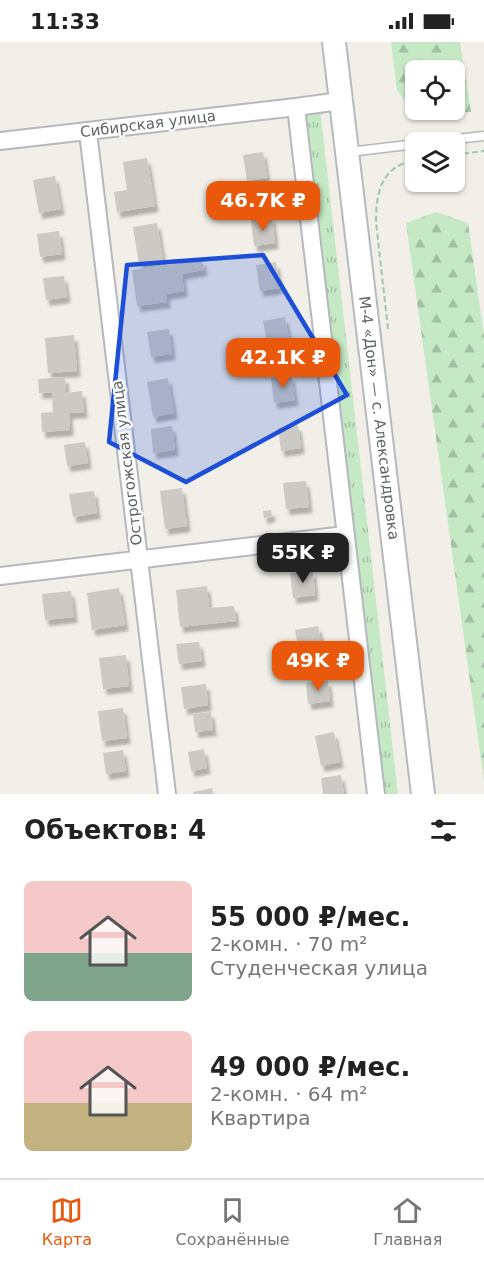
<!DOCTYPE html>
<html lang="ru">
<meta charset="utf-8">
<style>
body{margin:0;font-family:"DejaVu Sans",sans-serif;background:#f6f6f6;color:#222;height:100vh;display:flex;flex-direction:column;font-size:22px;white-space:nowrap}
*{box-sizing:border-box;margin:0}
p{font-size:20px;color:#767676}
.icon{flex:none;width:33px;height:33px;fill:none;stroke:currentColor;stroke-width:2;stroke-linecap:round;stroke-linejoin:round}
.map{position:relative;height:752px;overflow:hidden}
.side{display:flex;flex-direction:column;background:#fff;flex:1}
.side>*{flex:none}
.controls{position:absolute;left:405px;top:18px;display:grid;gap:12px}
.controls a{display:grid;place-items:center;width:60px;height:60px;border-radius:9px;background:#fff;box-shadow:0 2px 4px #0004;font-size:30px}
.price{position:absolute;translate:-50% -51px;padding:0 14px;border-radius:12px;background:#ea580c;color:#fff;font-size:20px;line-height:39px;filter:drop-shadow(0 2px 3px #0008)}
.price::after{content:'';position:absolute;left:50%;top:36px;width:18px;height:14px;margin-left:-9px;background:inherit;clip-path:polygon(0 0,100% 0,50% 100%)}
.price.selected{background:#222;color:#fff}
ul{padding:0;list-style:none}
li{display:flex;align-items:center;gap:18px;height:150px;padding:0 24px}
li span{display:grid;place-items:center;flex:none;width:168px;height:120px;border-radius:9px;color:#555}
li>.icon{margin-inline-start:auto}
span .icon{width:72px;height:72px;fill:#fffc;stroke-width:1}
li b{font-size:26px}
h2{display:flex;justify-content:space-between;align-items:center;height:72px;padding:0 24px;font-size:26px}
.status{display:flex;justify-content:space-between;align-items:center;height:42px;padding:0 30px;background:#fff;direction:ltr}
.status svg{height:16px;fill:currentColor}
.tab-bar{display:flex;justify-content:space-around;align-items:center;height:84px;border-top:2px solid #e0e0e0;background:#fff;font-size:16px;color:#767676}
.tab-bar a{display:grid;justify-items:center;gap:3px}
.tab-bar .selected{color:#ea580c}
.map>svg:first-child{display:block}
.grass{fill:url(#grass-tufts)}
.forest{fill:url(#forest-firs);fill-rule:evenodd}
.building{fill:#cccac5;filter:url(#shadow)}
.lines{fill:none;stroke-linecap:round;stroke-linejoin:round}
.service-casing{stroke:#b5b8bc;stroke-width:11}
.minor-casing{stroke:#b5b8bc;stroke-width:20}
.secondary-casing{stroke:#b6babf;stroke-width:26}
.path{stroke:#9cc7a9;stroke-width:2;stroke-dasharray:6 3;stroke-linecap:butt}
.service{stroke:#fff;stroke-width:8}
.minor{stroke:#fff;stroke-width:16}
.secondary{stroke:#fff;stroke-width:22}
.marked{fill:#1d4ed8;fill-opacity:0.2;stroke:#1d4ed8;stroke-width:4.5;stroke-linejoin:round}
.labels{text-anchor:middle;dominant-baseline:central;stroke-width:4.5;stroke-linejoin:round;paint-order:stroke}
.street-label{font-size:15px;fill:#5f6368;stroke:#fff}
</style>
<div class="status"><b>11:33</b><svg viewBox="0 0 49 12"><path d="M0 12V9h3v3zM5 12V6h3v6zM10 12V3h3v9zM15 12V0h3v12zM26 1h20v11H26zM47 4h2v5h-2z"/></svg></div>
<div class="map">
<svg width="484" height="752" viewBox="0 0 484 752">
<defs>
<pattern id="grass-tufts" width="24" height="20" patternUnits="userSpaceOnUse" patternTransform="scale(1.5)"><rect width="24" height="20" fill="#c5e8c5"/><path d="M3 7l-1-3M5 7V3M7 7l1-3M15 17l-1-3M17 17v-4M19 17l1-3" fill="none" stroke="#a3c0a4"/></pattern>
<pattern id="forest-firs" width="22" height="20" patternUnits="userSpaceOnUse" patternTransform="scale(1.5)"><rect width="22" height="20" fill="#c5e8c5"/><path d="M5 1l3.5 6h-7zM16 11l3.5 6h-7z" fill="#a3c0a4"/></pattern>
<filter id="shadow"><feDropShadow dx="3.5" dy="6" stdDeviation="1.5" flood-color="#0004"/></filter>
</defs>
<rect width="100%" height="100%" fill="#f1efe8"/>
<path class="grass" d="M 320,67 L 398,752 L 384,752 L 303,69 Z"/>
<path class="forest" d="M 391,0 L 460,0 L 471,70 L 415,73 L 397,48 ZM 416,28 L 454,28 L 454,68 L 416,68 Z
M 436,170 L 468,181 L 484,294 L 484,739 L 406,181 Z"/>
<path class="building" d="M 263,110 L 267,136 L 247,139 L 243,113 Z
M 147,116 L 155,164 L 117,170 L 114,150 L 127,148 L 123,120 Z
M 55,134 L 61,167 L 39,171 L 33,138 Z
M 272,175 L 275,201 L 254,204 L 251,178 Z
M 157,181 L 163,218 L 139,222 L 133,185 Z
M 59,189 L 62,212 L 40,215 L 37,192 Z
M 202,218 L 204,228 L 182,232 L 184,249 L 166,252 L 167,260 L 137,264 L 132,228 Z
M 276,220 L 280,246 L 260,249 L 256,223 Z
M 64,234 L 67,255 L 46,258 L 43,236 Z
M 285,275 L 290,302 L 268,305 L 263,279 Z
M 169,287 L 172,312 L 151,315 L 147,290 Z
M 74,293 L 77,329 L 48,331 L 45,296 Z
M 291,333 L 295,358 L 274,361 L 271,336 Z
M 65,335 L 66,351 L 82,349 L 84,370 L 69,371 L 70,388 L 42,390 L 41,371 L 53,370 L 52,350 L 39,351 L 38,337 Z
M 168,336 L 174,371 L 153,375 L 147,340 Z
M 298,383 L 301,406 L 281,409 L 278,386 Z
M 172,384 L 175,408 L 153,411 L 151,387 Z
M 85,400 L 88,421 L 67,424 L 64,403 Z
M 306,439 L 309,465 L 286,467 L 283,441 Z
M 182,446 L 187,484 L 165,487 L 160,449 Z
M 94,449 L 97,471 L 73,475 L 69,452 Z
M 271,468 L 272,474 L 264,476 L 263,469 Z
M 313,529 L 315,553 L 293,556 L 290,531 Z
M 207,544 L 209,566 L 234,564 L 236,579 L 180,585 L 176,548 Z
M 119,546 L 125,583 L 92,588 L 87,551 Z
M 71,549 L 74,575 L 45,578 L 42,552 Z
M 318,584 L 323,612 L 300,616 L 295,588 Z
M 199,600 L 202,619 L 179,622 L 176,602 Z
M 126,613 L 129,644 L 103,647 L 99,616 Z
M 328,639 L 330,659 L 308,662 L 306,641 Z
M 206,642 L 208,663 L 184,667 L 181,645 Z
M 123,666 L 127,696 L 102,699 L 98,669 Z
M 211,670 L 213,688 L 195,690 L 193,672 Z
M 334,690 L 340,720 L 321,724 L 315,694 Z
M 204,707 L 207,726 L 191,729 L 188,710 Z
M 123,708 L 126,729 L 106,732 L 103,711 Z
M 341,733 L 344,752 L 323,752 L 321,736 Z
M 212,746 L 213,752 L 193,752 L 193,750 Z"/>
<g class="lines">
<defs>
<path id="service" d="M 427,100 L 484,94
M 349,110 L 416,102"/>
<path id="minor" d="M 340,59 L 296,65 L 376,752
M 88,90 L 167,752
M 0,99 L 296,65
M 0,534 L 345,493"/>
<path id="secondary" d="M 334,0 L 423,752"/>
</defs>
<use href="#service" class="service-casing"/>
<use href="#minor" class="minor-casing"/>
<use href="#secondary" class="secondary-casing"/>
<path class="path" d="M 454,113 L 484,109
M 388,287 L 376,180 C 376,150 381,124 416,118"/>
<use href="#service" class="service"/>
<use href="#minor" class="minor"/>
<use href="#secondary" class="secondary"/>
</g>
<path class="marked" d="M 263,213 L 347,353 L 186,440 L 109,400 L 127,223 Z"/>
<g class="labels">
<g class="street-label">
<text transform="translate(148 82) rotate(-7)">Сибирская улица</text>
<text transform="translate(379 376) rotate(83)">М-4 «Дон» — с. Александровка</text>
<text transform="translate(127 421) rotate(-97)">Острогожская улица</text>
</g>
</g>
</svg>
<div class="controls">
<a><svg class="icon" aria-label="locate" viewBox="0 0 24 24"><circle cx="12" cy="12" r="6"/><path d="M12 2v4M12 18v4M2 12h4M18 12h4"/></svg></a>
<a><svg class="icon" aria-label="layers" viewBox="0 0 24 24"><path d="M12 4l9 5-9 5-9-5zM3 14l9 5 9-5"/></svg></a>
</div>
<b class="price" style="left:263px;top:190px">46.7K ₽</b>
<b class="price" style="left:283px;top:347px">42.1K ₽</b>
<b class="price selected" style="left:303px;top:542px">55K ₽</b>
<b class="price" style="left:318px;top:650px">49K ₽</b>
</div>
<section class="side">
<h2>Объектов: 4<svg class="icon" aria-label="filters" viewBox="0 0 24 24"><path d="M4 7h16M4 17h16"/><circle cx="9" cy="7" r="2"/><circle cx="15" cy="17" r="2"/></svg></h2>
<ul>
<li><span style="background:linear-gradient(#f6c9c9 60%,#7fa58c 0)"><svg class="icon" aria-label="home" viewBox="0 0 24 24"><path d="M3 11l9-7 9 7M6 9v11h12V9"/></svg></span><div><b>55 000 ₽/мес.</b><p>2-комн. · 70 m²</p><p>Студенческая улица</p></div></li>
<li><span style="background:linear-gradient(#f6c9c9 60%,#c2b280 0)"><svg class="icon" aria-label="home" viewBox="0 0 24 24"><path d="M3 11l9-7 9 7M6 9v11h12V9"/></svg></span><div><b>49 000 ₽/мес.</b><p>2-комн. · 64 m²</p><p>Квартира</p></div></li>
</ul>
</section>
<nav class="tab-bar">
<a class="selected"><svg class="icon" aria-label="map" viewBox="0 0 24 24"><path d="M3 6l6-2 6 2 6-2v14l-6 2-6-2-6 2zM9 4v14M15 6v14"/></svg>Карта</a>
<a><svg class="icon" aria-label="saved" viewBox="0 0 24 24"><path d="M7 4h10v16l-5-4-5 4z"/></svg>Сохранённые</a>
<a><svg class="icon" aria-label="home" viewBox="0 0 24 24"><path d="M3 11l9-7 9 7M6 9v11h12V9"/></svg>Главная</a>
</nav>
